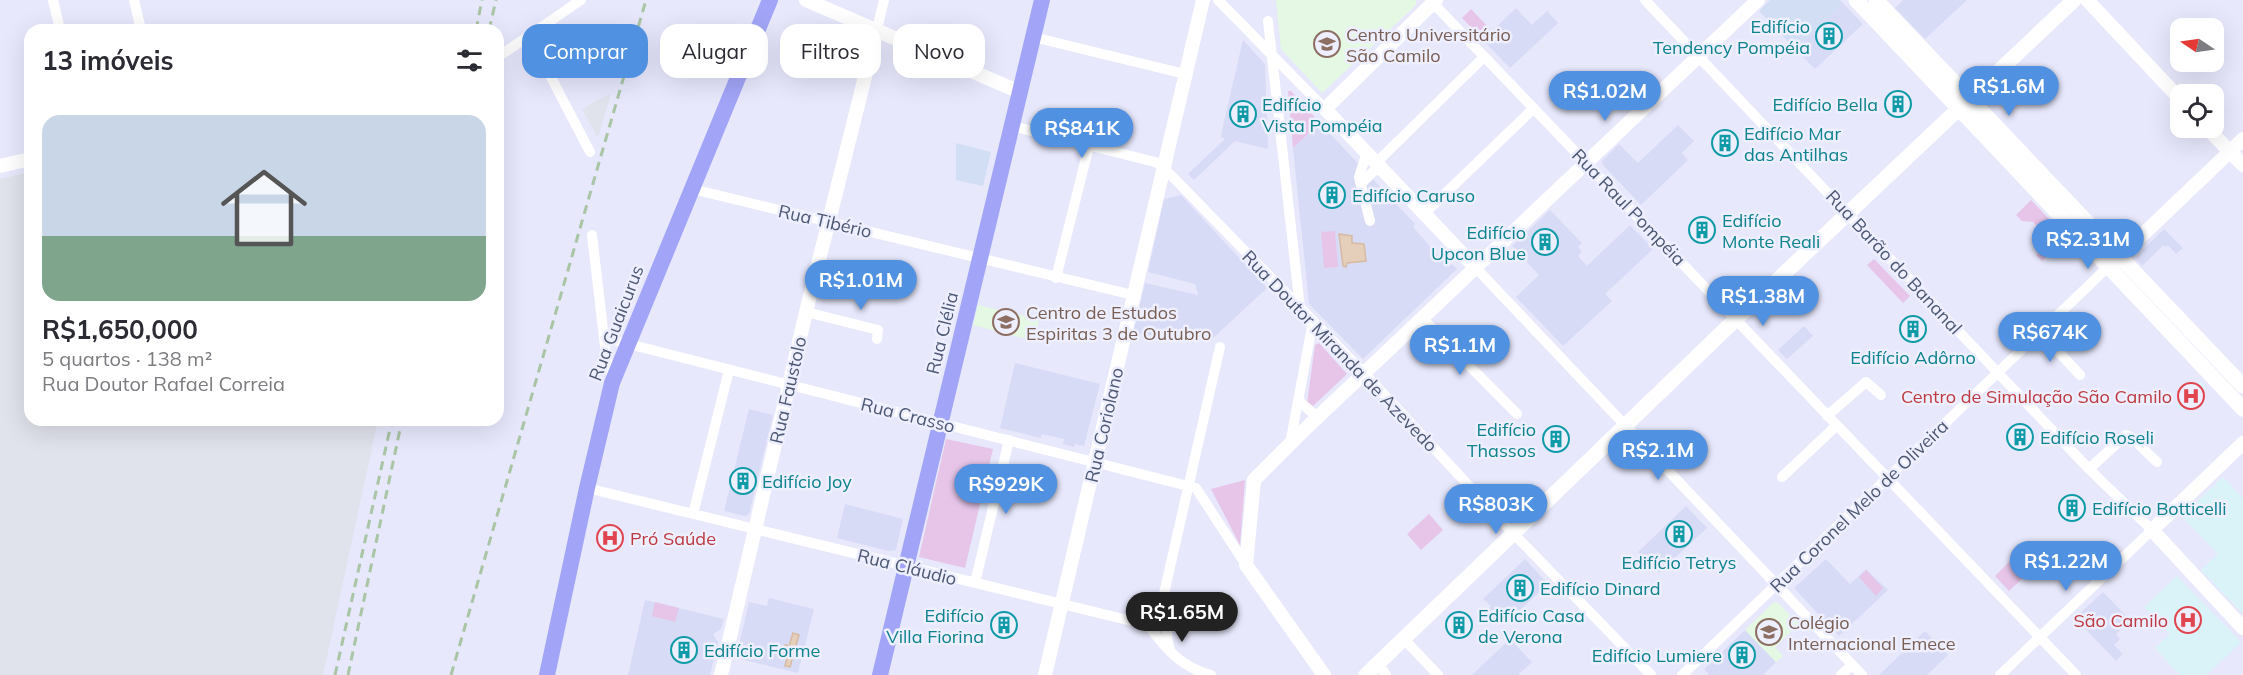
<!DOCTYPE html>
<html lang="pt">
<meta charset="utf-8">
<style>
body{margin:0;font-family:Mulish,sans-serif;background:#f7f7f7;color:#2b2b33;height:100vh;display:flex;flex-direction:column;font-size:22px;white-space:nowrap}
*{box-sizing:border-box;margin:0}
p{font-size:20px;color:#7c7c81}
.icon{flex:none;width:33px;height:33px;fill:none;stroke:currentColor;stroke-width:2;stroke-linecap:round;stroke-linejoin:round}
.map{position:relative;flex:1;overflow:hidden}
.side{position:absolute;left:24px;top:24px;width:480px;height:402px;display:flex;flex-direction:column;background:#fff;border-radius:18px;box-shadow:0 6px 24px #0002}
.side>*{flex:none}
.top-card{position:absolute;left:522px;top:24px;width:570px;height:54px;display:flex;gap:12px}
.needle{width:39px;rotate:283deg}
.buttons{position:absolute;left:2170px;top:18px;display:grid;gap:12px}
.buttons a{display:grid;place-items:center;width:54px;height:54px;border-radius:12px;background:#fff;box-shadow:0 6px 24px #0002;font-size:30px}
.price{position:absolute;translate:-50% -51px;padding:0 14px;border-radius:21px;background:#5091e1;color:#fff;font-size:20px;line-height:39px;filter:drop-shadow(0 2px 3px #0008)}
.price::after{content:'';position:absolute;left:50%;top:36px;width:18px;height:14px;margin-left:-9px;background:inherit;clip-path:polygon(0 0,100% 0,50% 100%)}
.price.active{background:#222;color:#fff}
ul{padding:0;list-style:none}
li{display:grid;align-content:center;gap:12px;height:318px;padding:0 18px}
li+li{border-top:2px solid #e1e1e2}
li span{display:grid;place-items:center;height:186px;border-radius:18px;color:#555}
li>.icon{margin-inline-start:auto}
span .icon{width:108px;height:108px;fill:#fffc;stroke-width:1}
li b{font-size:26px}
h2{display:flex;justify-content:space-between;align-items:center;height:72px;padding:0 18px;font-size:26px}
.chip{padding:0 21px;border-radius:18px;background:#fff;box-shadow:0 6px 24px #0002;font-size:21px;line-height:54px}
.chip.active{background:#5091e1;color:#fff}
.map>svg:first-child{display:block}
.residential{fill:#d8dbf5}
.commercial{fill:#d2def3}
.industrial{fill:#e0e2ec}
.education{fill:#e4f8e3}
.medical{fill:#daf3f9}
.green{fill:#e6c5e9}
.water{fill:#e5cfbb;stroke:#d6bba2;stroke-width:1.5}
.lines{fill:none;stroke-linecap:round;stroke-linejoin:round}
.minor{stroke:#fff;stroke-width:10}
.tertiary{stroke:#fff;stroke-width:14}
.secondary{stroke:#fff;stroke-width:15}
.primary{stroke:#a2a5f7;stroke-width:16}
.rail{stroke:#a9c5a5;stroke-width:3;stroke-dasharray:9 6;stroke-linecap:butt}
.labels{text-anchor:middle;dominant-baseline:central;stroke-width:5;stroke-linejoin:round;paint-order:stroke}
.culture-label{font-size:18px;fill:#0d838f;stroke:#edeefe;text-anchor:start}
.education-label{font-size:18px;fill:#785e54;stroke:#edeefe;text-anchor:start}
.street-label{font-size:18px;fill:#4c5874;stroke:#edeefe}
.health-label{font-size:18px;fill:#be3a42;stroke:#edeefe;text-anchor:end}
</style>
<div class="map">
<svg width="2243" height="675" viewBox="0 0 2243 675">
<rect width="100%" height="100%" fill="#e7e8fc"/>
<path class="residential" d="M 1903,0 L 1967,0 L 1925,39 L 1895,8 Z
M 1843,3 L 1863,24 L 1815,69 L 1795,49 Z
M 1516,8 L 1532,25 L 1547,11 L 1558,23 L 1510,68 L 1483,40 Z
M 1243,40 L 1265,64 L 1268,149 L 1235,141 L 1194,180 L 1188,174 L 1225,139 L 1221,137 L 1222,130 Z
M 1320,123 L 1415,224 L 1413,227 L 1448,267 L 1452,264 L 1457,269 L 1363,359 L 1309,304 L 1293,148 Z
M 1678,125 L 1694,141 L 1682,153 L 1688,160 L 1641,205 L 1602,164 L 1602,161 L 1619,144 L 1638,163 Z
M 1181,195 L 1267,288 L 1211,340 L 1133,334 L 1145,283 L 1198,295 L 1195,284 L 1148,272 L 1164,199 Z
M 1550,210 L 1582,243 L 1578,247 L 1582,252 L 1578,256 L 1587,266 L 1630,225 L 1653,249 L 1605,294 L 1612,301 L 1563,346 L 1516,297 L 1539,275 L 1512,246 Z
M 2164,229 L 2183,248 L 2176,254 L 2168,245 L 2166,247 L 2164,245 L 2142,266 L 2135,257 Z
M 1804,326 L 1813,336 L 1787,359 L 1778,350 Z
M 1015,363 L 1100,384 L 1084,446 L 1075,444 L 1074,447 L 1063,444 L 1064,439 L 1042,434 L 1041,438 L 1000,428 Z
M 749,409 L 773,415 L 749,514 L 745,516 L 724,511 Z
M 845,504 L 903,519 L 896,550 L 889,551 L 837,538 Z
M 1686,506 L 1707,528 L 1659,573 L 1638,552 Z
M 1525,559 L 1548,584 L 1519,611 L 1514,606 L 1494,624 L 1483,613 L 1491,606 L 1483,599 Z
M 1826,559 L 1850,584 L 1866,569 L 1888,590 L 1839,636 L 1794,588 Z
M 2103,592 L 2130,620 L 2116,634 L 2120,639 L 2114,645 L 2123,654 L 2116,661 L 2075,618 Z
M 769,598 L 814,609 L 798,673 L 736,658 L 749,602 L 767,606 Z
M 645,600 L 724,619 L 721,629 L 713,634 L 718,642 L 710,675 L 628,675 Z
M 1745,630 L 1776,662 L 1763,675 L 1709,675 L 1704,669 Z
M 1925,631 L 1948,655 L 1927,675 L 1879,675 Z
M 1510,639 L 1532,662 L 1518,675 L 1472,675 Z"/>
<path class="commercial" d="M 1770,0 L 1840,0 L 1843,3 L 1795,49 L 1759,11 Z
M 956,143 L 991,152 L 983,186 L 956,180 Z"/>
<path class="industrial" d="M 611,93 L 598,138 L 582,109 Z
M 30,172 L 30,420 L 378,420 L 323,675 L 0,675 L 0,179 Z"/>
<path class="education" d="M 1276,0 L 1416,0 L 1416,5 L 1322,93 L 1281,49 Z
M 978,305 L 1039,319 L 1034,341 L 973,325 Z
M 1774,602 L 1778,603 L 1799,624 L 1775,647 L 1783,656 L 1776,662 L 1745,630 Z"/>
<path class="medical" d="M 2200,381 L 2206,387 L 2182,411 L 2176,405 Z
M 2223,477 L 2243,498 L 2243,614 L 2201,570 L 2218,554 L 2182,516 Z
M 2177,576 L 2241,642 L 2207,675 L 2180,675 L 2155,648 L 2170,634 L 2144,607 Z"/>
<path class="green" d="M 1471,9 L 1492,31 L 1483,40 L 1462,18 Z
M 1288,91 L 1291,91 L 1320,123 L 1293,148 Z
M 2031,200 L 2067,238 L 2042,261 L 2036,255 L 2048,244 L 2046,241 L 2048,238 L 2033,222 L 2022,221 L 2016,215 Z
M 1335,231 L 1338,267 L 1324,268 L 1321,232 Z
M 1874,259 L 1910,296 L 1903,303 L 1867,265 Z
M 1319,343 L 1347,374 L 1313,406 L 1307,403 L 1315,345 Z
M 946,439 L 993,449 L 965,568 L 919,557 Z
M 1245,480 L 1240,545 L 1211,489 Z
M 1429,514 L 1443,530 L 1421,550 L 1407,534 Z
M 2017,554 L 2032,570 L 2009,591 L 1995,576 Z
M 1866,570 L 1883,588 L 1876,596 L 1859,577 Z
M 655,602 L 679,608 L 675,622 L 652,616 Z"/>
<path class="water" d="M 1339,234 L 1352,236 L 1352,243 L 1364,244 L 1366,261 L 1347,263 L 1346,267 L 1343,266 Z
M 793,633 L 799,635 L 790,667 L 785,666 L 787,658 L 782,656 L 785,645 L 789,646 Z"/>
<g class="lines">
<path class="minor" d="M 53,0 L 60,30
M 134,0 L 141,30
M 1218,0 L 1325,109
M 1430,0 L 2076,675
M 1645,0 L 2089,469 L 2152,530 L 2000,675
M 1268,21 L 1300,308
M 877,29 L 884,0
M 529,35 L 590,152
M 1033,37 L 1185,74
M 498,57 L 581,0
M 1012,126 L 1155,162 L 1162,166 L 1364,373 L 1511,531 L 1651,675
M 1367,152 L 1359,177 L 1370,221
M 1377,162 L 1484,57
M 1362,183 L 1380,165
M 692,189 L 1133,295
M 1425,213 L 1534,108
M 592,235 L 606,355 L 612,377
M 1475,267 L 1862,675
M 1056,278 L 1089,146
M 806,312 L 878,330 L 877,339
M 1422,318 L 1517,414
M 2040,332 L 2080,375
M 605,338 L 1196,488 L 1246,565
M 1298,400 L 1317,417
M 1827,416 L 1866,382 L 1881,395
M 1290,444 L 1313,321
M 2089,469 L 2126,435 L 2131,437 L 2157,462
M 1782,477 L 1836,426
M 587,488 L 1148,625 C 1165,648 1182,668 1211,675
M 693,514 L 729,370
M 975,583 L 1009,440
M 1167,600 L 1167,638 L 1170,650
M 1152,630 L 1158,620 L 1220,347
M 1403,638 L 1438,675
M 1378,662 L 1386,675
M 1682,675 L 2108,267
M 1841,675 L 1852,665"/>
<path class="tertiary" d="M 806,0 L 1020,92
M 1436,0 L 1325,109 L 1475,267
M 2087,0 L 2181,100
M 2207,128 L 2243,165
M 0,166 L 30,159
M 2112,264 L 2243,139
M 2243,443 L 2152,530 L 2243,628
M 721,675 L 806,312 L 877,29
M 1045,675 L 1203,0
M 1324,675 L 1246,565 L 1254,480 L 1302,432 L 1758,0"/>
<path class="secondary" d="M 1856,0 L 2243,409
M 1876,0 L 2243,386
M 1366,675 L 1736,319 L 2074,0"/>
<path class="primary" d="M 547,675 L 587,488 L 612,383 L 770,0
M 880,675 L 1042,0"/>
<path class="rail" d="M 476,30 L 482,0
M 489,30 L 496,0
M 335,675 L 392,420
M 348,675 L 402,420
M 451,675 L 646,0"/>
</g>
<defs>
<symbol id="building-ring" viewBox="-11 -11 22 22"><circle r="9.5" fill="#edeefe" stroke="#0f9aa8" stroke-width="1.5"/><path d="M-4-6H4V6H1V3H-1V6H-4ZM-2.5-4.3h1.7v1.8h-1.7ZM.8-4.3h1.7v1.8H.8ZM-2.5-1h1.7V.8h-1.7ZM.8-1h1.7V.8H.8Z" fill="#0f9aa8"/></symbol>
<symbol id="university-ring" viewBox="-11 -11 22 22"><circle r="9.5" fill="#edeefe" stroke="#8d6e63" stroke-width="1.5"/><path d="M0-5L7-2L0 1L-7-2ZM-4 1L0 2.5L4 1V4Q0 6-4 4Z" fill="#8d6e63"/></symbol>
<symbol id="school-ring" viewBox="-11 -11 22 22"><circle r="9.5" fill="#edeefe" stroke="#8d6e63" stroke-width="1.5"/><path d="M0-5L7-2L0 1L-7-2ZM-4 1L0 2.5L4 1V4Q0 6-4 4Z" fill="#8d6e63"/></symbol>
<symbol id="hospital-ring" viewBox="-11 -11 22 22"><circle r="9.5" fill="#edeefe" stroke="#e0444e" stroke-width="1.5"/><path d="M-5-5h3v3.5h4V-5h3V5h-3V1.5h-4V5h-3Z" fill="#e0444e"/></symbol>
</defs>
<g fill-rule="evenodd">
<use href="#building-ring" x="1814" y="21" width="30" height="30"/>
<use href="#university-ring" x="1312" y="29" width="30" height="30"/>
<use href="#building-ring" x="1883" y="89" width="30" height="30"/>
<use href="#building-ring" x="1228" y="99" width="30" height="30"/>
<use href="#building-ring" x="1710" y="128" width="30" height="30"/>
<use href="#building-ring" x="1317" y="180" width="30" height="30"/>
<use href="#building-ring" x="1687" y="215" width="30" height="30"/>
<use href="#building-ring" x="1530" y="227" width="30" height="30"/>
<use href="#school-ring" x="991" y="307" width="30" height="30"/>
<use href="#building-ring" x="1898" y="314" width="30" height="30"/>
<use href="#hospital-ring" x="2176" y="381" width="30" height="30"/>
<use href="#building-ring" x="2005" y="422" width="30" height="30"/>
<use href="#building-ring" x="1541" y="424" width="30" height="30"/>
<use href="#building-ring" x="728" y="466" width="30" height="30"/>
<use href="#building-ring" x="2057" y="493" width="30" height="30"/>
<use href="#building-ring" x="1664" y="519" width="30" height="30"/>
<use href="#hospital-ring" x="595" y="523" width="30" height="30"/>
<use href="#building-ring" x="1505" y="573" width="30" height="30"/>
<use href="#hospital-ring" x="2173" y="605" width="30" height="30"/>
<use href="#building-ring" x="989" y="610" width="30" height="30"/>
<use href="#building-ring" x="1444" y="610" width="30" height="30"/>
<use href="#school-ring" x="1754" y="617" width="30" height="30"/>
<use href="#building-ring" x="669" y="635" width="30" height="30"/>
<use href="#building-ring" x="1727" y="640" width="30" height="30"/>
</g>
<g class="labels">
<g class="culture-label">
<text x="1810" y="26" text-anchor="end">Edifício<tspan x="1810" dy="21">Tendency Pompéia</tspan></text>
<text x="1262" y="104">Edifício<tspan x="1262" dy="21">Vista Pompéia</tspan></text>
<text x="1878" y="104" text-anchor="end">Edifício Bella</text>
<text x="1744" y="133">Edifício Mar<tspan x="1744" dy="21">das Antilhas</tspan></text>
<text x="1352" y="195">Edifício Caruso</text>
<text x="1722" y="220">Edifício<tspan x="1722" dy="21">Monte Reali</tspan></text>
<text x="1526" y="232" text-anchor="end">Edifício<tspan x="1526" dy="21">Upcon Blue</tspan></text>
<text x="1913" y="357" text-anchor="middle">Edifício Adôrno</text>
<text x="1536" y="429" text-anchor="end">Edifício<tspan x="1536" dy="21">Thassos</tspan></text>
<text x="2040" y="437">Edifício Roseli</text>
<text x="762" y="481">Edifício Joy</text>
<text x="2092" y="508">Edifício Botticelli</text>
<text x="1679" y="562" text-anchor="middle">Edifício Tetrys</text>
<text x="1540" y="588">Edifício Dinard</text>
<text x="984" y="615" text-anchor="end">Edifício<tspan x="984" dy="21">Villa Fiorina</tspan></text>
<text x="1478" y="615">Edifício Casa<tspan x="1478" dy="21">de Verona</tspan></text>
<text x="704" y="650">Edifício Forme</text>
<text x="1722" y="655" text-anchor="end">Edifício Lumiere</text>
</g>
<g class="education-label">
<text x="1346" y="34">Centro Universitário<tspan x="1346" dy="21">São Camilo</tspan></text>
<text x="1026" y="312">Centro de Estudos<tspan x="1026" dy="21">Espiritas 3 de Outubro</tspan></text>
<text x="1788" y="622">Colégio<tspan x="1788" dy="21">Internacional Emece</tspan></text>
</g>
<g class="street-label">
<text transform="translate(1629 207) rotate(46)">Rua Raul Pompéia</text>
<text transform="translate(825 221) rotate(13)">Rua Tibério</text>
<text transform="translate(1894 262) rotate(47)">Rua Barão do Bananal</text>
<text transform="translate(616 323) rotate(-69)">Rua Guaicurus</text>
<text transform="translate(942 333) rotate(-76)">Rua Clélia</text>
<text transform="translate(1340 351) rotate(46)">Rua Doutor Miranda de Azevedo</text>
<text transform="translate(788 390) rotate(-77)">Rua Faustolo</text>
<text transform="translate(908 415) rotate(14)">Rua Crasso</text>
<text transform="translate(1104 425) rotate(-77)">Rua Coriolano</text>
<text transform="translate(1859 506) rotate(-44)">Rua Coronel Melo de Oliveira</text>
<text transform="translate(907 567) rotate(14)">Rua Cláudio</text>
</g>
<g class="health-label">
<text x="2172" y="396">Centro de Simulação São Camilo</text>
<text x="630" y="538" text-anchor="start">Pró Saúde</text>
<text x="2168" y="620">São Camilo</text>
</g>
</g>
</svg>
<div class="buttons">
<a><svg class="needle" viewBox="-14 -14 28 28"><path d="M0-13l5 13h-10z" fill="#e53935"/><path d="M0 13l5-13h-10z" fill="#7c7c81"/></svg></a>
<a><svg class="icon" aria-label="locate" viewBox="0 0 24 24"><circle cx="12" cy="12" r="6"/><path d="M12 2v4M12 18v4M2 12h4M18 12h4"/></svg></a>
</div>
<b class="price" style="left:2009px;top:117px">R$1.6M</b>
<b class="price" style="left:1605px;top:122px">R$1.02M</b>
<b class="price" style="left:1082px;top:159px">R$841K</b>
<b class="price" style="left:2088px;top:270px">R$2.31M</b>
<b class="price" style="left:861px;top:311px">R$1.01M</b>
<b class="price" style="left:1763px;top:327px">R$1.38M</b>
<b class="price" style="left:2050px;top:363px">R$674K</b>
<b class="price" style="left:1460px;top:376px">R$1.1M</b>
<b class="price" style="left:1658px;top:481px">R$2.1M</b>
<b class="price" style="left:1006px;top:515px">R$929K</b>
<b class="price" style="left:1496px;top:535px">R$803K</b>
<b class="price" style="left:2066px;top:592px">R$1.22M</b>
<b class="price active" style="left:1182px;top:643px">R$1.65M</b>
<div class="top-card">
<a class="chip active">Comprar</a>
<a class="chip">Alugar</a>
<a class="chip">Filtros</a>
<a class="chip">Novo</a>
</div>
<section class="side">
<h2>13 imóveis<svg class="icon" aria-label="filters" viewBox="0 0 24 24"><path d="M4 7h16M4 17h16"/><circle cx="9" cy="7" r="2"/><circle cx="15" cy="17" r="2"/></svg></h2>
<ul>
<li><span style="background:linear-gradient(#c9d6e8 65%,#7fa58c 0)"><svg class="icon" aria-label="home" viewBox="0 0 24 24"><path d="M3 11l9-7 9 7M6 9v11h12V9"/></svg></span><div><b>R$1,650,000</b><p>5 quartos · 138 m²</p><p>Rua Doutor Rafael Correia</p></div></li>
</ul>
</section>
</div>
